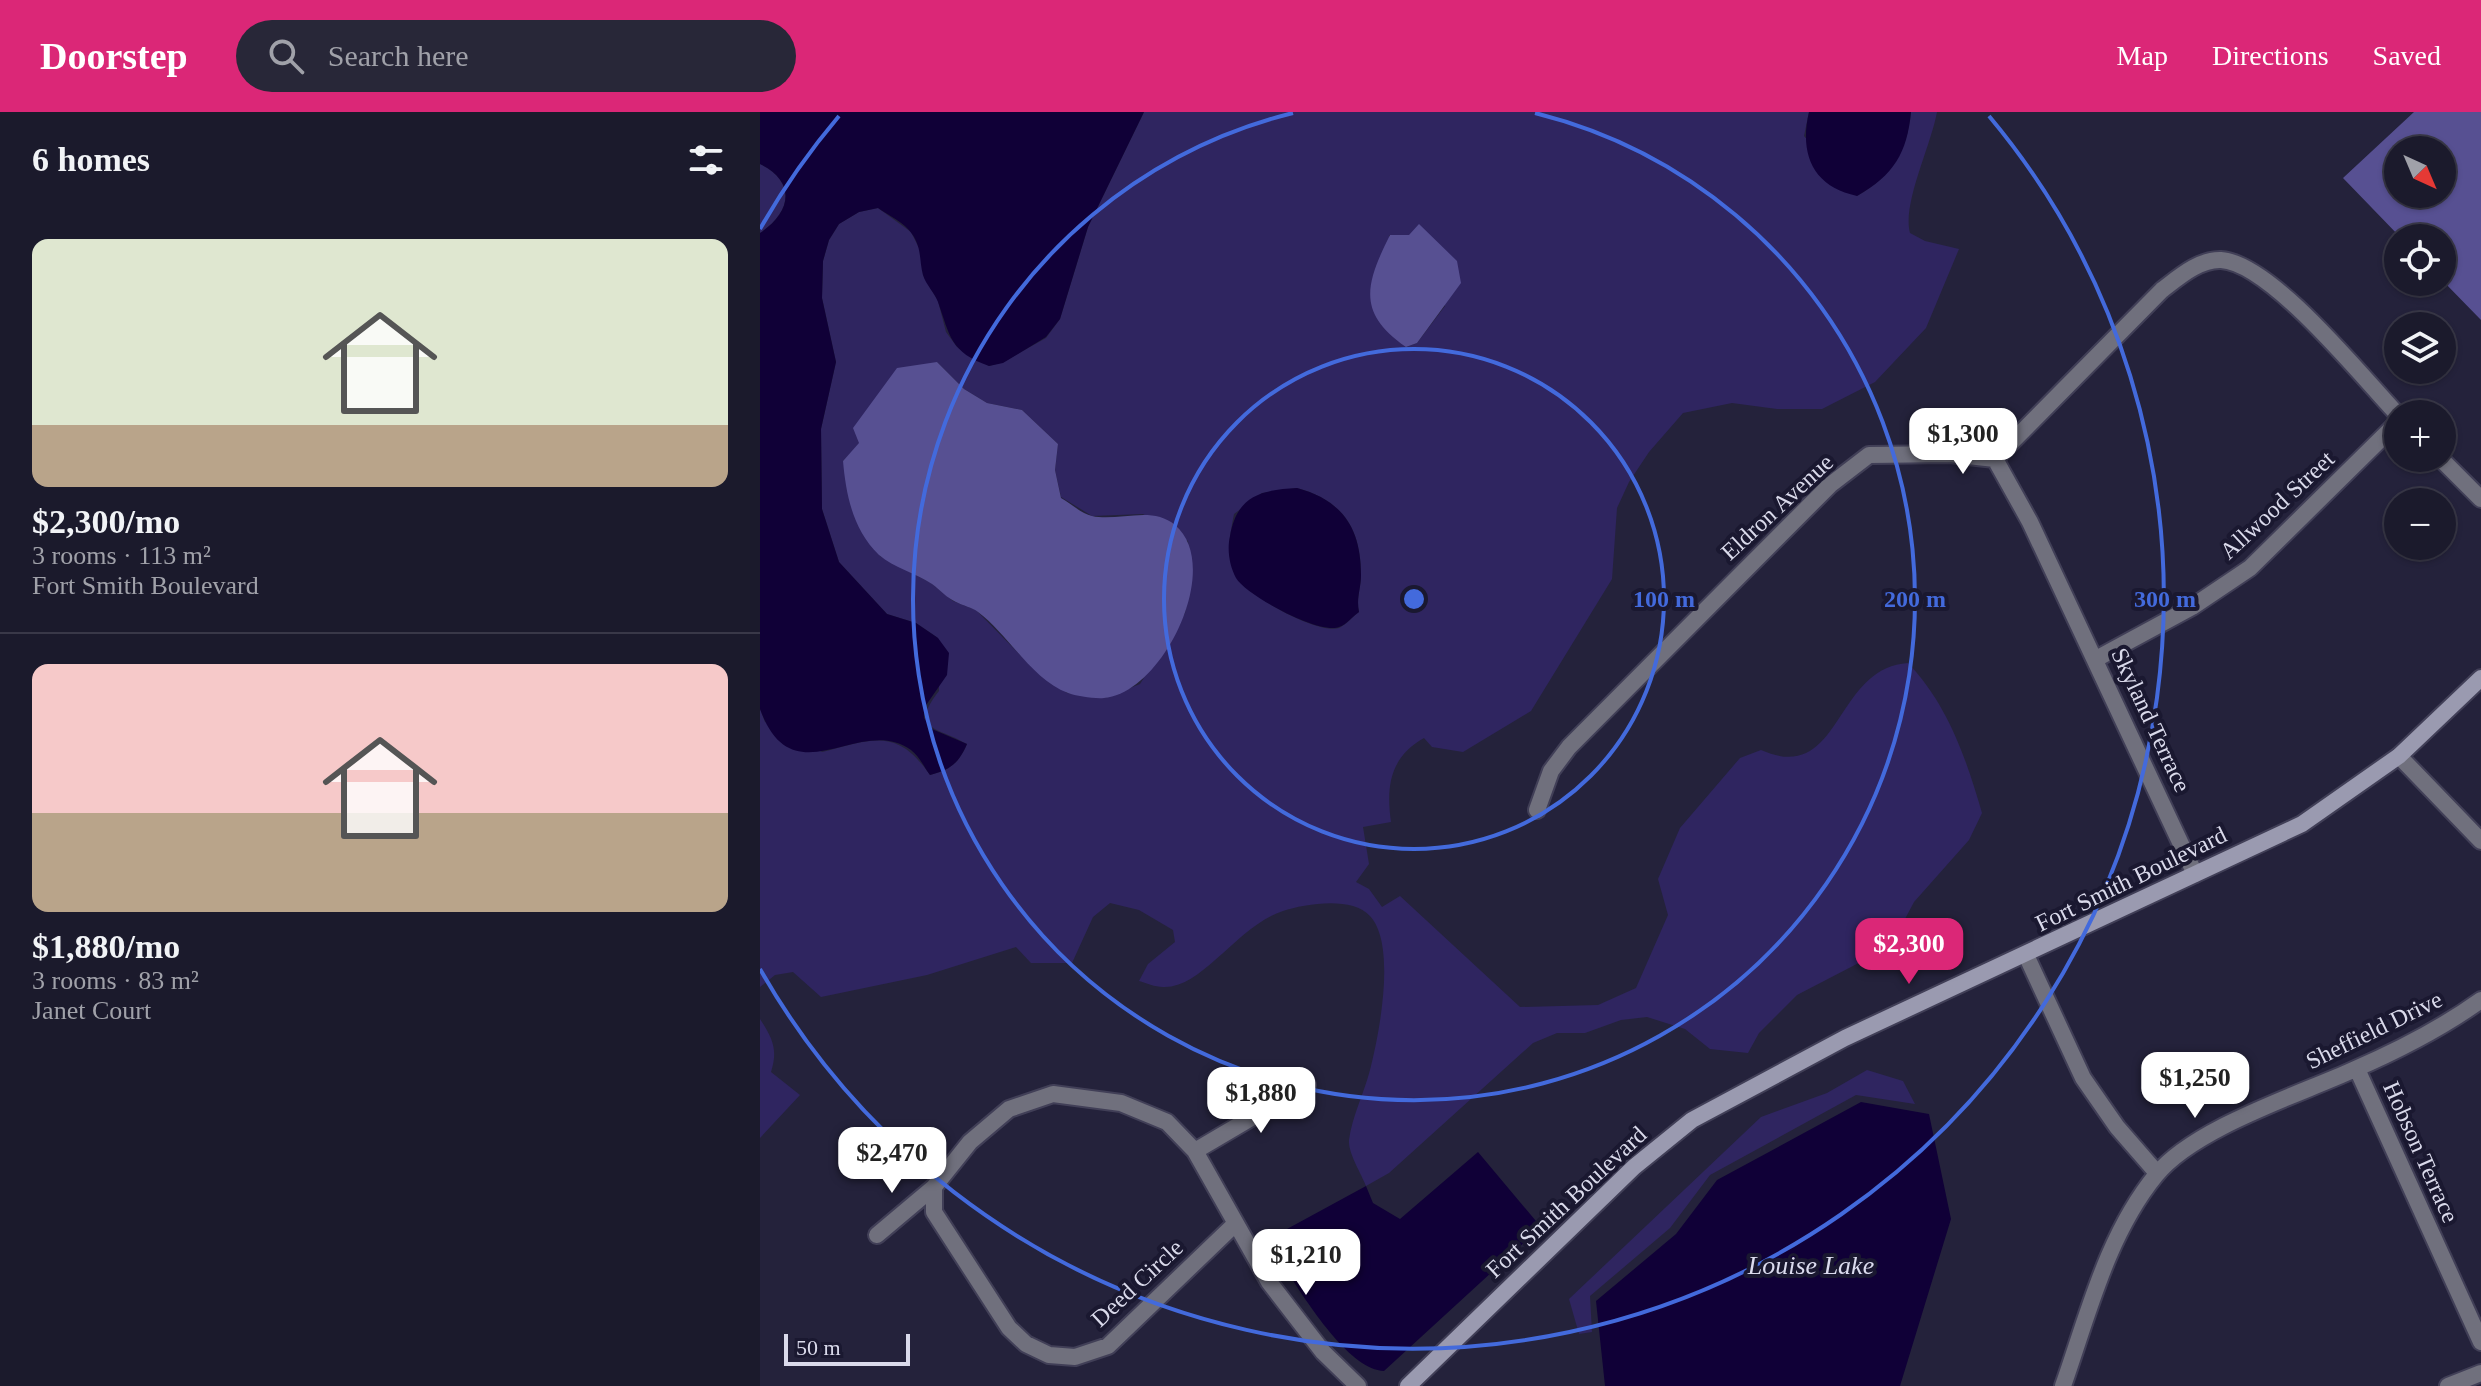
<!DOCTYPE html>
<meta charset="utf-8">
<style>
body{margin:0;font-family:Georgia,serif;background:#282738;color:#f1f3f6;height:100vh;display:flex;flex-direction:column;font-size:30px;white-space:nowrap}
*{box-sizing:border-box;margin:0}
p{font-size:26px;color:#a0a1a9}
.icon{flex:none;width:44px;height:44px;fill:none;stroke:currentColor;stroke-width:2;stroke-linecap:round;stroke-linejoin:round}
.map{position:relative;flex:1;overflow:hidden}
.drawer{display:flex;flex-direction:column;background:#1b1a2c;width:760px}
.drawer>*{flex:none}
.needle{width:52px;rotate:136deg}
.buttons{position:absolute;left:1624px;top:24px;display:grid;gap:16px}
.buttons a{display:grid;place-items:center;width:72px;height:72px;border-radius:50%;background:#1b1a2c;box-shadow:0 2px 6px #0004,0 0 0 2px #393848;font-size:40px}
.scale{position:absolute;left:24px;bottom:20px;width:126px;box-sizing:border-box;padding-left:8px;border:4px solid #dadaeb;border-top:0;font-size:22px;line-height:28px;white-space:nowrap;color:#dadaeb;-webkit-text-stroke:6px #1a1830;paint-order:stroke}
.price{position:absolute;translate:-50% -68px;padding:0 18px;border-radius:16px;background:#fff;color:#222;font-size:26px;line-height:52px;filter:drop-shadow(0 2px 4px #0008)}
.price::after{content:'';position:absolute;left:50%;top:48px;width:24px;height:18px;margin-left:-12px;background:inherit;clip-path:polygon(0 0,100% 0,50% 100%)}
.price.active{background:#db2777;color:#fff}
ul{padding:0;list-style:none}
li{display:grid;align-content:center;gap:16px;height:424px;padding:0 32px}
li+li{border-top:2px solid #393848}
li span{display:grid;place-items:center;height:248px;border-radius:16px;color:#555}
li>.icon{margin-inline-start:auto}
span .icon{width:144px;height:144px;fill:#fffc;stroke-width:1}
li b{font-size:34px}
h2{display:flex;justify-content:space-between;align-items:center;height:96px;padding:0 32px;font-size:34px}
header{display:flex;align-items:center;gap:48px;box-sizing:border-box;height:112px;padding:0 40px;background:#db2777;color:#fff}
header strong{font-size:38px}
nav{display:flex;gap:44px;margin-inline-start:auto;font-size:28px}
.search{width:560px;height:72px;background:#282738;display:flex;align-items:center;gap:20px;box-sizing:border-box;padding:0 28px;border-radius:44px;color:#a0a1a9;font-size:30px}
main{display:flex;flex:1;min-height:0}
.map>svg:first-child{display:block}
.green{fill:#2f2560;fill-rule:evenodd}
.forest{fill:#575092;fill-rule:evenodd}
.water{fill:#100037}
.lines{fill:none;stroke-linecap:round;stroke-linejoin:round}
.street-casing{stroke:#413f57;stroke-width:20}
.secondary-casing{stroke:#413f57;stroke-width:20}
.street{stroke:#70707d;stroke-width:16}
.secondary{stroke:#9a9ab0;stroke-width:16}
.ring{fill:none;stroke:#436adc;stroke-width:4}
.labels{text-anchor:middle;dominant-baseline:central;stroke-width:8;stroke-linejoin:round;paint-order:stroke}
.street-label{font-size:24px;fill:#dadaeb;stroke:#1a1830}
.water-label{font-size:26px;font-style:italic;fill:#dbdbee;stroke:#1a1830}
.centre{fill:#436adc;stroke:#1a1830;stroke-width:4}
.ring-label{font-size:24px;text-anchor:middle;font-weight:bold;fill:#436adc;stroke:#1a1830;stroke-width:8;stroke-linejoin:round;paint-order:stroke}
</style>
<header>
<strong>Doorstep</strong>
<div class="search"><svg class="icon" aria-label="search" viewBox="0 0 24 24"><circle cx="10" cy="10" r="6"/><path d="M15 15l6 6"/></svg>Search here</div>
<nav><a>Map</a><a>Directions</a><a>Saved</a></nav>
</header>
<main>
<section class="drawer">
<h2>6 homes<svg class="icon" aria-label="filters" viewBox="0 0 24 24"><path d="M4 7h16M4 17h16"/><circle cx="9" cy="7" r="2"/><circle cx="15" cy="17" r="2"/></svg></h2>
<ul>
<li><span style="background:linear-gradient(#dfe7d0 75%,#b9a48a 0)"><svg class="icon" aria-label="home" viewBox="0 0 24 24"><path d="M3 11l9-7 9 7M6 9v11h12V9"/></svg></span><div><b>$2,300/mo</b><p>3 rooms · 113 m²</p><p>Fort Smith Boulevard</p></div></li>
<li><span style="background:linear-gradient(#f6c9c9 60%,#b9a48a 0)"><svg class="icon" aria-label="home" viewBox="0 0 24 24"><path d="M3 11l9-7 9 7M6 9v11h12V9"/></svg></span><div><b>$1,880/mo</b><p>3 rooms · 83 m²</p><p>Janet Court</p></div></li>
</ul>
</section>
<div class="map">
<svg width="1721" height="1274" viewBox="0 0 1721 1274">
<rect width="100%" height="100%" fill="#24223b"/>
<path class="green" d="M 384,0 L 1049,0 L 1044,24 L 1097,84 C 1132,64 1147,39 1151,0 L 1177,0 C 1171,34 1142,92 1150,121 L 1165,129 L 1199,137 L 1166,216 L 1115,270 L 1062,297 L 1017,297 L 972,291 L 923,301 L 889,340 L 869,370 L 857,396 L 852,467 L 771,599 L 703,640 L 672,635 L 664,626 C 630,645 626,674 631,710 L 603,715 L 609,752 L 596,770 L 609,777 L 622,795 L 640,784 L 760,895 L 838,893 L 876,876 L 908,803 L 898,767 L 920,716 L 980,646 L 1001,638 C 1082,674 1073,556 1148,551 C 1188,593 1206,646 1222,701 L 1209,728 L 1154,790 L 1137,822 L 1116,842 L 1037,883 L 999,921 L 988,941 L 950,937 L 925,917 L 887,905 L 861,908 L 825,921 L 797,921 L 773,931 L 629,1061 L 606,1074 C 601,1061 588,1041 589,1028 C 592,1005 604,981 610,958 C 619,923 637,833 610,804 C 592,784 545,792 523,799 C 478,813 442,877 403,875 C 395,875 386,871 379,869 L 388,852 L 415,830 L 413,818 L 379,798 L 350,791 L 333,805 L 312,851 L 271,851 L 256,835 L 167,863 L 61,885 L 33,860 L 15,863 L 0,875 L 0,597 L 5,610 L 62,640 C 113,627 137,615 170,663 C 190,658 199,651 207,632 C 177,614 148,619 179,579 L 178,526 L 156,511 L 127,502 L 79,450 L 62,397 L 61,317 L 76,250 L 62,186 L 63,149 L 69,128 L 79,112 L 99,100 L 118,96 L 151,120 L 161,140 L 163,163 L 178,189 L 186,220 L 197,235 L 229,254 L 243,250 L 286,226 L 300,207 L 328,115 ZM 629,123 L 649,123 L 685,194 L 657,231 L 646,235 ZM 177,250 L 204,277 L 227,291 L 262,298 L 298,332 L 295,358 L 301,385 L 332,404 L 383,402 L 428,429 L 432,467 L 425,501 L 380,572 L 345,586 L 307,581 L 272,555 L 216,498 L 193,489 L 171,471 L 120,444 L 83,349 ZM 537,376 C 582,388 601,416 601,463 C 601,476 596,486 599,500 C 593,504 586,513 579,516 C 558,523 486,483 476,464 C 465,443 470,423 474,402 L 502,381 Z
M 0,52 C 37,70 31,101 0,121 Z
M 0,907 C 13,927 18,938 11,960 L 40,983 L 0,1026 Z
M 1107,958 L 1143,969 L 1155,992 L 1096,983 L 950,1063 L 910,1116 L 830,1184 L 832,1220 L 819,1222 L 809,1187 L 1001,1005 L 1067,981 Z"/>
<path class="forest" d="M 1654,0 L 1721,0 L 1721,208 L 1682,168 L 1682,126 L 1641,126 L 1583,66 ZM 1638,38 L 1682,38 L 1682,82 L 1638,82 Z
M 659,112 L 697,149 L 701,171 L 657,231 L 646,235 C 596,201 606,171 630,123 L 649,123 Z
M 177,250 L 204,277 L 227,291 L 262,298 L 298,332 L 295,358 L 301,386 C 310,391 322,402 332,404 C 358,410 392,393 415,413 C 464,454 403,581 344,586 C 335,587 316,584 308,581 C 271,567 249,523 218,500 C 212,495 203,494 196,490 C 187,486 180,478 172,472 C 156,461 134,456 119,443 C 93,418 86,383 83,349 L 99,331 L 93,316 L 137,256 Z"/>
<path class="water" d="M 0,0 L 384,0 L 328,115 L 300,207 L 286,225 L 243,251 L 229,254 C 190,240 190,224 178,190 C 175,181 166,173 163,163 C 159,148 162,136 152,122 C 145,111 128,103 118,96 L 99,100 L 79,112 L 69,128 L 63,149 L 62,186 L 76,250 L 61,317 L 62,397 L 79,450 L 127,502 L 156,511 L 178,526 L 189,541 L 187,563 L 164,596 L 164,606 L 172,617 L 207,632 C 199,651 190,658 170,663 C 164,655 159,644 151,638 C 100,601 33,688 0,597 L 0,121 C 31,101 37,70 0,52 Z
M 1049,0 L 1151,0 C 1147,41 1134,63 1097,84 C 1053,75 1039,42 1049,0 Z
M 537,376 C 582,388 601,416 601,463 C 601,477 596,486 599,500 C 593,504 586,513 579,515 C 560,523 487,484 476,466 C 469,453 467,437 470,424 C 477,384 500,378 537,376 Z
M 1101,990 L 1169,1002 L 1191,1107 L 1140,1274 L 845,1274 L 836,1189 L 916,1122 L 957,1068 Z
M 718,1040 L 781,1115 L 624,1259 C 582,1257 530,1162 507,1128 L 606,1074 L 613,1091 L 640,1107 Z"/>
<g class="lines">
<defs>
<path id="street" d="M 1680,346 L 1721,387
M 1235,347 L 1270,410 L 1435,762
M 1336,547 L 1432,495 L 1490,456 L 1638,310
M 1639,644 L 1721,729
M 777,698 L 791,659 L 809,635 L 1070,373 L 1109,343 L 1190,342 L 1235,347 L 1402,178 C 1418,166 1439,147 1461,148 C 1511,151 1602,265 1638,303
M 1266,843 L 1323,966 L 1357,1015 L 1397,1061
M 1597,957 L 1721,1230
M 435,1039 L 547,973
M 474,1113 L 348,1234 L 315,1245 L 289,1243 L 266,1232 L 249,1216 L 174,1100 L 174,1075 L 210,1030 L 249,997 L 293,982 L 361,991 L 407,1010 L 435,1039 L 509,1170 L 563,1240 L 598,1274
M 117,1123 L 174,1075
M 1303,1274 C 1328,1203 1347,1123 1396,1063 C 1434,1016 1538,983 1593,958 C 1637,939 1682,916 1721,888
M 1688,1274 L 1721,1261"/>
<path id="secondary" d="M 648,1274 L 874,1055 L 932,1008 L 1085,926 L 1542,712 L 1639,644 L 1721,566"/>
</defs>
<use href="#street" class="street-casing"/>
<use href="#secondary" class="secondary-casing"/>
<use href="#street" class="street"/>
<use href="#secondary" class="secondary"/>
</g>
<g class="ring">
<circle cx="654" cy="487" r="250"/>
<path d="M775 1A501 501 0 1 1 533 1"/>
<path d="M0 117A751 751 0 0 1 79 4M1229 4A751 751 0 1 1 0 857"/>
</g>
<g class="labels">
<g class="street-label">
<text transform="translate(1517 393) rotate(-43)">Allwood Street</text>
<text transform="translate(1017 395) rotate(-43)">Eldron Avenue</text>
<text transform="translate(1391 608) rotate(65)">Skyland Terrace</text>
<text transform="translate(1371 767) rotate(-26)">Fort Smith Boulevard</text>
<text transform="translate(1614 918) rotate(-26)">Sheffield Drive</text>
<text transform="translate(1661 1040) rotate(66)">Hobson Terrace</text>
<text transform="translate(806 1090) rotate(-43)">Fort Smith Boulevard</text>
<text transform="translate(377 1171) rotate(-43)">Deed Circle</text>
</g>
<g class="water-label">
<text x="1051" y="1153">Louise Lake</text>
</g>
</g>
<circle cx="654" cy="487" r="12" class="centre"/>
<g class="ring-label">
<text x="904" y="495">100 m</text>
<text x="1155" y="495">200 m</text>
<text x="1405" y="495">300 m</text>
</g>
</svg>
<div class="buttons">
<a><svg class="needle" viewBox="-14 -14 28 28"><path d="M0-13l5 13h-10z" fill="#e53935"/><path d="M0 13l5-13h-10z" fill="#a0a1a9"/></svg></a>
<a><svg class="icon" aria-label="locate" viewBox="0 0 24 24"><circle cx="12" cy="12" r="6"/><path d="M12 2v4M12 18v4M2 12h4M18 12h4"/></svg></a>
<a><svg class="icon" aria-label="layers" viewBox="0 0 24 24"><path d="M12 4l9 5-9 5-9-5zM3 14l9 5 9-5"/></svg></a>
<a>+</a>
<a>−</a>
</div>
<div class="scale">50 m</div>
<b class="price" style="left:1203px;top:364px">$1,300</b>
<b class="price active" style="left:1149px;top:874px">$2,300</b>
<b class="price" style="left:1435px;top:1008px">$1,250</b>
<b class="price" style="left:501px;top:1023px">$1,880</b>
<b class="price" style="left:132px;top:1083px">$2,470</b>
<b class="price" style="left:546px;top:1185px">$1,210</b>
</div>
</main>
